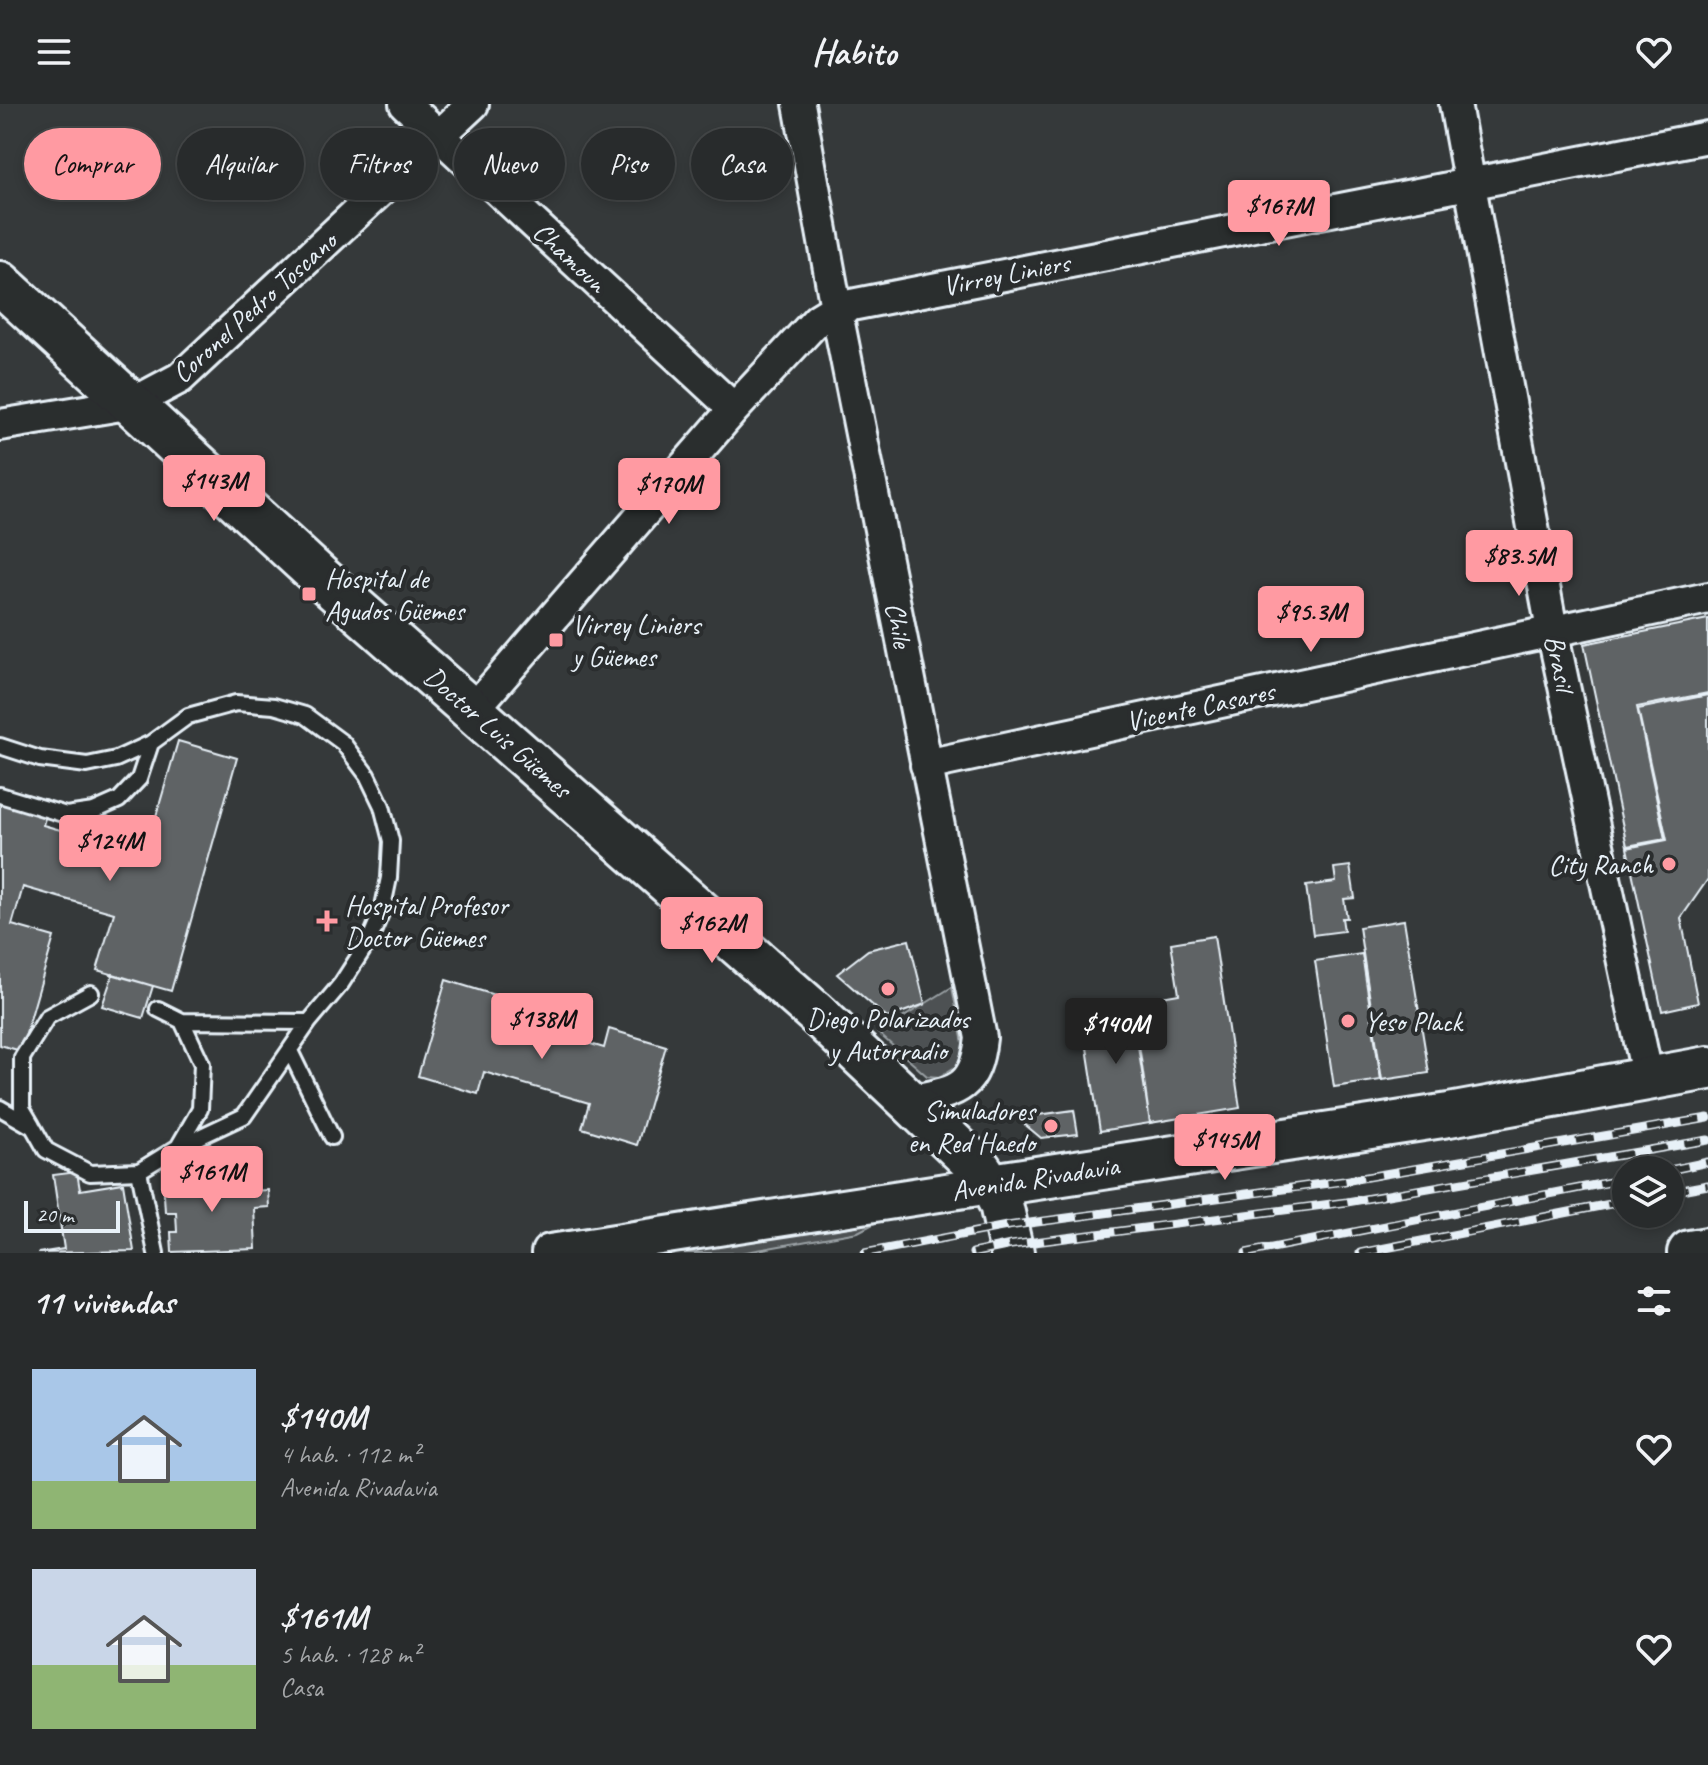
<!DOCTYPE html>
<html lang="es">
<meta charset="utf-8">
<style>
body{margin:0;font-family:Caveat,sans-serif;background:#343738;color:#f1f3f6;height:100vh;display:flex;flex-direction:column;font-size:30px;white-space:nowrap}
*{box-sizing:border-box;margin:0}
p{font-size:26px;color:#a5a7a9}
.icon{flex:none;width:44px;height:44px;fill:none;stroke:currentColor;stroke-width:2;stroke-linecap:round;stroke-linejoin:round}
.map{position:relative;height:1149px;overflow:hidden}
.details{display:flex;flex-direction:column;background:#282b2c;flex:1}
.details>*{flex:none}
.hud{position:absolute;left:24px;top:24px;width:800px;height:72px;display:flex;gap:16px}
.tools{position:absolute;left:1612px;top:1052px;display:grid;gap:16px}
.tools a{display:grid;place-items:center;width:72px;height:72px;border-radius:50%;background:#282b2c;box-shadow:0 4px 12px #0003,0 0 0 2px #444748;font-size:40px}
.scale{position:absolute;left:24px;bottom:20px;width:96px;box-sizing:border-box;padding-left:8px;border:4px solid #e8f1f8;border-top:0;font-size:22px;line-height:28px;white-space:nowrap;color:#e8f1f8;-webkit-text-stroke:6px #2a2d2e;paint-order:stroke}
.price{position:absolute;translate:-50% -68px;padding:0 18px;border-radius:8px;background:#ff9aa2;color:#111;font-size:26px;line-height:52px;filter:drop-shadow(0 2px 4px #0008)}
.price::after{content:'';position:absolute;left:50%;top:48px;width:24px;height:18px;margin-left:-12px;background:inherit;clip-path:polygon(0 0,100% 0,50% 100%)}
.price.selected{background:#222;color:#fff}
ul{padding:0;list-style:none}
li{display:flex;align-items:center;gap:24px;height:200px;padding:0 32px}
li span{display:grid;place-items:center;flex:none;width:224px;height:160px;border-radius:0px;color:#555}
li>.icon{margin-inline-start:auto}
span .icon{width:96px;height:96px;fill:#fffc;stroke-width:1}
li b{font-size:34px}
h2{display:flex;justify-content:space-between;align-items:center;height:96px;padding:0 32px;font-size:34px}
.chip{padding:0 28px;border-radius:36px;background:#282b2c;box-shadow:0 4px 12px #0003,0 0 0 2px #444748;font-size:28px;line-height:72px}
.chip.selected{background:#ff9aa2;color:#111}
header{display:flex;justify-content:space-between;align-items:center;height:104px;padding:0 32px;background:#282b2c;font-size:36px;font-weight:800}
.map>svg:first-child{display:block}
.green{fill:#4d5152;stroke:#9aa1a5;stroke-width:2}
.building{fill:#5f6365;stroke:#e8f1f8;stroke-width:2}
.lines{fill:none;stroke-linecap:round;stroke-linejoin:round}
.service-casing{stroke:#e8f1f8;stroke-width:20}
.minor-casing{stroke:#e8f1f8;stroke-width:36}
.tertiary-casing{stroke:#e8f1f8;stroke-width:42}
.secondary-casing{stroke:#e8f1f8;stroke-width:48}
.primary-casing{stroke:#e8f1f8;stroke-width:50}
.service{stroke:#2a2d2e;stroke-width:14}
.minor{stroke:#2a2d2e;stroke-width:30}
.tertiary{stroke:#2a2d2e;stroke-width:36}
.secondary{stroke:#2a2d2e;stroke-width:42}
.primary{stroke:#2a2d2e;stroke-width:44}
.rail-casing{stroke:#e8f1f8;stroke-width:9}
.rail{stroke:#2a2d2e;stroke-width:6;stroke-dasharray:18;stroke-linecap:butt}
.poi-dot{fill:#ff9aa2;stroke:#2a2d2e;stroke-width:3}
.labels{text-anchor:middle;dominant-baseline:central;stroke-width:8;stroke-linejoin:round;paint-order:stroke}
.street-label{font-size:28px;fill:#e8f1f8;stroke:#2a2d2e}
.poi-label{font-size:28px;fill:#e8f1f8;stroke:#2a2d2e;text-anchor:start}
</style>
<header><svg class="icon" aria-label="menu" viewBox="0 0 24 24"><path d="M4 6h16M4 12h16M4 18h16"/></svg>Habito<svg class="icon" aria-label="heart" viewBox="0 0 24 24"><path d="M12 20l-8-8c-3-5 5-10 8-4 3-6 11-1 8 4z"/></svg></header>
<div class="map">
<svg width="1708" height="1149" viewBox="0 0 1708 1149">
<rect width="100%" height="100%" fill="#35393a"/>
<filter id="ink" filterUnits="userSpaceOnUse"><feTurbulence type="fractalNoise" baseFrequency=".0125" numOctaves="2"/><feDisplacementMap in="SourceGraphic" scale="16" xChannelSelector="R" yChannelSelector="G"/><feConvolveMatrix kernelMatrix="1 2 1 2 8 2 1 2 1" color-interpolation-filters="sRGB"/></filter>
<g filter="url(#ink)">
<path class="green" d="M 952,883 L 964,944 L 963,958 L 939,973 L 927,972 L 878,929 Z
M 850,1116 L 875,1119 L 858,1128 L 741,1149 L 652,1149 Z"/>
<path class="building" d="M 1708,515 L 1708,589 L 1637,603 L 1665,735 L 1627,742 L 1584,540 Z
M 1708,591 L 1708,775 L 1681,814 L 1698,899 L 1662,907 L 1627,744 L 1667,736 L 1638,605 Z
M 178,637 L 237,654 L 171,887 L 97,866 L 114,809 L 23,783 L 12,821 L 54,833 L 21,947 L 0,941 L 0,683 L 50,697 L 43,721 L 145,750 Z
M 1350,762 L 1355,794 L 1344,795 L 1347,814 L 1342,814 L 1344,827 L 1313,831 L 1306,782 L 1336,778 L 1334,764 Z
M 1404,816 L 1429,969 L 1382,976 L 1359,823 Z
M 1214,832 L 1240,1004 L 1150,1019 L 1133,898 L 1179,890 L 1171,839 Z
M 909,836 L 925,900 L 887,914 L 837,870 L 868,846 Z
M 1362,850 L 1381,976 L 1334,983 L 1315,857 Z
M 113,870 L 153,882 L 143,914 L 102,902 Z
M 446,876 L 504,894 L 499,913 L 604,944 L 609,925 L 666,942 L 637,1041 L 582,1024 L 589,999 L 484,968 L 478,990 L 418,972 Z
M 1131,897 L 1150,1019 L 1100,1027 L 1081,905 Z
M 1074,1006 L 1078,1030 L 1041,1034 L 1017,1014 Z
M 77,1068 L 80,1086 L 123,1079 L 134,1147 L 38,1149 L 64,1145 L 53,1071 Z
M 202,1072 L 202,1077 L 230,1076 L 230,1088 L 268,1086 L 269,1103 L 254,1104 L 256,1145 L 172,1148 L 171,1128 L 177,1128 L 176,1108 L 165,1108 L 163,1073 Z"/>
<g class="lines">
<defs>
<path id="service" d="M 0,642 L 40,655 L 87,661 L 116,655 L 151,639 L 188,612 L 236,599 L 274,602 L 305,611 L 343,639 L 367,671 L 382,702 L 391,737 L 389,774 L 382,807 L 370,835 L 341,880 L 309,918 L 244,1012 L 178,1043 L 139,1067 L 90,1069 L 46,1046 L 33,1023 L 0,1004
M 0,691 L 66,711 L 94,707 L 119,696 L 139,675 L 151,639
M 158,905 L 182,917 L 202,960 L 200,1005 L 178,1043
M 182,917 L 309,918
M 290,947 L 332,1033
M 32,1021 L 22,1004 L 22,954 L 47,913 L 91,889
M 139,1067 L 156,1149"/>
<path id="minor" d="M 405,0 L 734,305
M 799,0 L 836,204 L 981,934 C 975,987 956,987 909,997
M 1455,0 L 1552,526 L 1648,975
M 0,321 L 133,299 L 180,274 L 473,0
M 473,606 L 734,305 L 818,215 L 836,204 L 1708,33
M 926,661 L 1708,494"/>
<path id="tertiary" d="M 550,1149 L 991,1081"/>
<path id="secondary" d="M 0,179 L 319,472 L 818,911 L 909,997 L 980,1065 L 991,1081 L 1001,1100 L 1012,1149
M 991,1081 L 1449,1011 L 1708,964"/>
<path id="primary" d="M 1690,1149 L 1708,1146"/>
</defs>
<use href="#service" class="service-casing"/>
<use href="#minor" class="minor-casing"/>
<use href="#tertiary" class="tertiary-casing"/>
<use href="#secondary" class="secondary-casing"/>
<use href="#primary" class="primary-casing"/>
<use href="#service" class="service"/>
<use href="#minor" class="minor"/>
<use href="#tertiary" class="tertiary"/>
<use href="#secondary" class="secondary"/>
<use href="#primary" class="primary"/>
<defs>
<path id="rail" d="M 1670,1066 L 1708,1058
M 1670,1088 L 1708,1081
M 865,1149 L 1007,1122 L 1344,1077 L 1708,1014
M 973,1149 L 1011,1141 L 1347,1098 L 1708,1036
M 1246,1149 L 1626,1075
M 1360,1149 L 1626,1097"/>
</defs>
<use href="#rail" class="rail-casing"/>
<use href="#rail" class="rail"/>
</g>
</g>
<g class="poi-dot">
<rect x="301" y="482" width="16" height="16" rx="4"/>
<rect x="548" y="528" width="16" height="16" rx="4"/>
<circle cx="1669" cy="760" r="8"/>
<path d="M323 805h8v8h8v8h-8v8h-8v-8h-8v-8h8z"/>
<circle cx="888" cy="885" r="8"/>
<circle cx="1348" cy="917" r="8"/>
<circle cx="1051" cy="1022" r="8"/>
</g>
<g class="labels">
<g class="street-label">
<text transform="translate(570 153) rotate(43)">Chamoun</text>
<text transform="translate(1006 170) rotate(-11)">Virrey Liniers</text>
<text transform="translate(254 203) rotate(-42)">Coronel Pedro Toscano</text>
<text transform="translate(899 521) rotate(79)">Chile</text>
<text transform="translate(1560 559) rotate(78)">Brasil</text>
<text transform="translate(1200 602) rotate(-12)">Vicente Casares</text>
<text transform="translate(498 628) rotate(41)">Doctor Luis Güemes</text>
<text transform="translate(1035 1074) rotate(-9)">Avenida Rivadavia</text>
</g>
<g class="poi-label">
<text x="325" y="474">Hospital de<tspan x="325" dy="32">Agudos Güemes</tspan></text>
<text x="572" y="520">Virrey Liniers<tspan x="572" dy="32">y Güemes</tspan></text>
<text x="1653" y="760" text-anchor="end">City Ranch</text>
<text x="345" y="801">Hospital Profesor<tspan x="345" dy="32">Doctor Güemes</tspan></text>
<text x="888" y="914" text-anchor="middle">Diego Polarizados<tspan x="888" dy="32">y Autorradio</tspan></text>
<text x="1364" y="917">Yeso Plack</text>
<text x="1035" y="1006" text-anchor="end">Simuladores<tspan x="1035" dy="32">en Red Haedo</tspan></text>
</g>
</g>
</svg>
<div class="tools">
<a><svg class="icon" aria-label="layers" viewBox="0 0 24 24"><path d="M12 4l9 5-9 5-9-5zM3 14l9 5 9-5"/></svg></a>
</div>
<div class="scale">20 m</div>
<b class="price" style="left:1279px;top:144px">$167M</b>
<b class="price" style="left:214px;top:419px">$143M</b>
<b class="price" style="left:669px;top:422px">$170M</b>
<b class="price" style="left:1519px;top:494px">$83.5M</b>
<b class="price" style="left:1311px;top:550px">$95.3M</b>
<b class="price" style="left:110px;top:779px">$124M</b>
<b class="price" style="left:712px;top:861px">$162M</b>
<b class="price" style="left:542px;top:957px">$138M</b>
<b class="price selected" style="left:1116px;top:962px">$140M</b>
<b class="price" style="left:1225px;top:1078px">$145M</b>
<b class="price" style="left:212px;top:1110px">$161M</b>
<div class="hud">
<a class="chip selected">Comprar</a>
<a class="chip">Alquilar</a>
<a class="chip">Filtros</a>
<a class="chip">Nuevo</a>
<a class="chip">Piso</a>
<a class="chip">Casa</a>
</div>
</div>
<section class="details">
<h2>11 viviendas<svg class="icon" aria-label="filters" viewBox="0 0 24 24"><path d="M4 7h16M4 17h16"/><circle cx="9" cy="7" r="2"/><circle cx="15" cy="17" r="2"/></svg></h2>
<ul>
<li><span style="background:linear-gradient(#a9c7e8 70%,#8fb573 0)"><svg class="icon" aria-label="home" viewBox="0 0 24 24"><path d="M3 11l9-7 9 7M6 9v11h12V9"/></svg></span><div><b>$140M</b><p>4 hab. · 112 m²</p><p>Avenida Rivadavia</p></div><svg class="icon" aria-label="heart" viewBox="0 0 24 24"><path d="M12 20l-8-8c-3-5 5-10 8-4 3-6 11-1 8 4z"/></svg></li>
<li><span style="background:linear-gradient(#c9d6e8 60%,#8fb573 0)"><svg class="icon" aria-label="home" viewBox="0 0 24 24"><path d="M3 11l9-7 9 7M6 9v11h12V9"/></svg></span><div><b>$161M</b><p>5 hab. · 128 m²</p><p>Casa</p></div><svg class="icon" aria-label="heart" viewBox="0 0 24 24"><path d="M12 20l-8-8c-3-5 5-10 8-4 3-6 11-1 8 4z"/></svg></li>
</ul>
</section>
